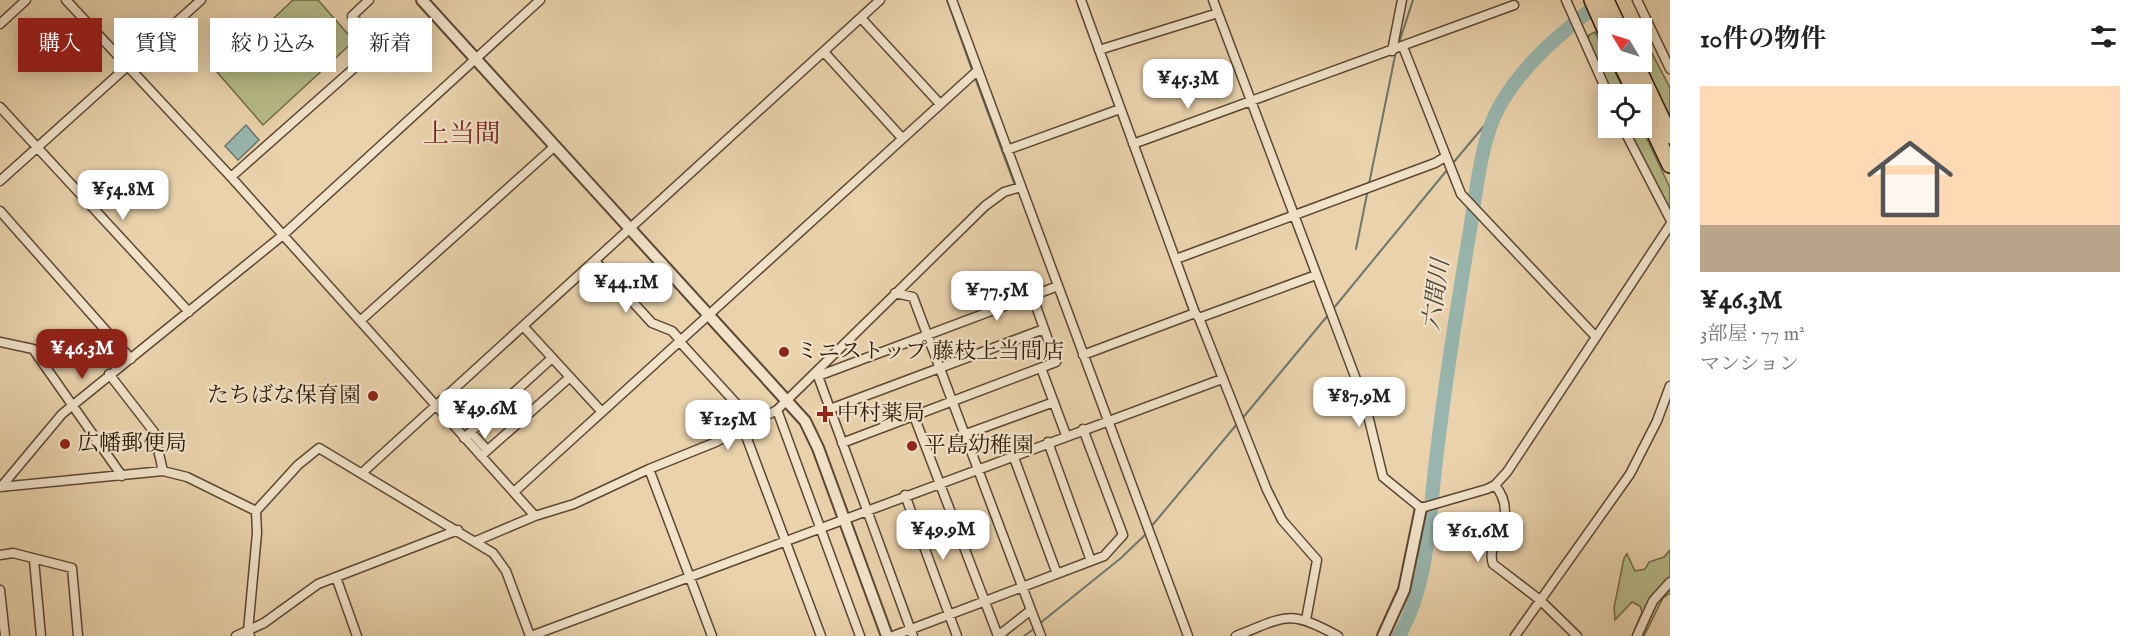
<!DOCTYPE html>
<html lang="ja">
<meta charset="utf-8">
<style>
body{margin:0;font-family:"IM FELL English","Noto Serif JP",serif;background:#f2f2f2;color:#222;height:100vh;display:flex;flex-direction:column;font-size:22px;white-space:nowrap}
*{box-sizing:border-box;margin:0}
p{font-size:20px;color:#767676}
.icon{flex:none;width:33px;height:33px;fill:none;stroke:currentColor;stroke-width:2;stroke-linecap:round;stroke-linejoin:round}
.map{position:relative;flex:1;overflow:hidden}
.side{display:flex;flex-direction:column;background:#fff;width:480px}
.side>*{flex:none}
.banner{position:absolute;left:18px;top:18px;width:570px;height:54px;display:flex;gap:12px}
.needle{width:39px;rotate:308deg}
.fabs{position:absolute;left:1598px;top:18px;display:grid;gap:12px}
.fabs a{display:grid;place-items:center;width:54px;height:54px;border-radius:0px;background:#fff;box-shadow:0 3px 15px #0003;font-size:30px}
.price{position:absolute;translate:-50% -51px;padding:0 14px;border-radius:12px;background:#fff;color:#222;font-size:20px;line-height:39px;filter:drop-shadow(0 2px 3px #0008)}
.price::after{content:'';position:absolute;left:50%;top:36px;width:18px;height:14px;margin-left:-9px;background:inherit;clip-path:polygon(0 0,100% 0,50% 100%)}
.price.on{background:#8f2418;color:#fff}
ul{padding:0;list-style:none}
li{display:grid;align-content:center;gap:12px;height:318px;padding:0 30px}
li span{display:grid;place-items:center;height:186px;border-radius:0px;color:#555}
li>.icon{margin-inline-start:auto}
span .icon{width:108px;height:108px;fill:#fffc;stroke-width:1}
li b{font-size:26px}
h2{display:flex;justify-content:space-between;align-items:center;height:72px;padding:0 30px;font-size:26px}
.tag{padding:0 21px;border-radius:0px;background:#fff;box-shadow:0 3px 15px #0003;font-size:21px;line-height:54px}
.tag.on{background:#8f2418;color:#fff}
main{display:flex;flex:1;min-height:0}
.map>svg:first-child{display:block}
.green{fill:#b6bc89;stroke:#726a49;stroke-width:1.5}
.water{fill:#98b6ae;stroke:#6d776c;stroke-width:1.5}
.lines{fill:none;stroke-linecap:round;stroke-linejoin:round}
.stream{stroke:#6d776c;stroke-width:2}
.river{stroke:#98b6ae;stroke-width:14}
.minor-casing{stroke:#5c4732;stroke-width:11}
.tertiary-casing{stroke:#5c4732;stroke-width:14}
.motorway-casing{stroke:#2d1909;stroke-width:18}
.minor{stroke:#f1e2c9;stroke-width:8}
.tertiary{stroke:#f1e2c9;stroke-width:10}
.motorway{stroke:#e9d2ac;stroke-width:15}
.poi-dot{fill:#8f2418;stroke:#f1e2c9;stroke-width:2}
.labels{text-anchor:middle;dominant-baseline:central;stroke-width:4.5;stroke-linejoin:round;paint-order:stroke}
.poi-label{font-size:22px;fill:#2d1909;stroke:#f1e2c9;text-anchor:start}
.water-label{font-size:24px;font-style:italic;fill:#4d483b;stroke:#f1e2c9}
.quarter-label{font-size:26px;fill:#7a1f14;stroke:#f1e2c9}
</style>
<main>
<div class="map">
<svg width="1670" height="636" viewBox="0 0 1670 636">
<rect width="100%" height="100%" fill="#e9d2ac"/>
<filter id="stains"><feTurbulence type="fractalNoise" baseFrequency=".00333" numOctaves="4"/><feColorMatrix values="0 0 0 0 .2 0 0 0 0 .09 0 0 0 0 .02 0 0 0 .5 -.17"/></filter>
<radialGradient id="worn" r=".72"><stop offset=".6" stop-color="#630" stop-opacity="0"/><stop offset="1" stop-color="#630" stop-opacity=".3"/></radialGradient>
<path class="green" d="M 293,0 L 318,0 L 354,41 L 263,125 L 217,72 Z
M 1595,32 L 1626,94 L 1610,94 L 1588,43 L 1589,35 Z
M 1641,32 L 1670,88 L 1670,117 L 1641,60 Z
M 1641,126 L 1670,188 L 1670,210 L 1626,128 Z
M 1670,550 L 1670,593 L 1663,598 L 1644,636 L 1632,636 L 1642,612 L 1640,606 L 1632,602 L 1615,620 L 1614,608 L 1624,558 L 1627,554 L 1635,571 L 1645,569 L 1649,562 L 1664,557 Z"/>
<path class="water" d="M 246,125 L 259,140 L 238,160 L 225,146 Z"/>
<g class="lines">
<path class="stream" d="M 947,0 L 972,70
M 1399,43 L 1413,0
M 975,78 L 1014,183
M 1453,163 L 1499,108
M 1369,184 L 1396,51
M 1356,249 L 1368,189
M 1333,309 L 1447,170
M 1241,420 L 1329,314
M 1150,528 L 1237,424
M 1039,624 L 1121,558 L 1147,533
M 1024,636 L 1035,628"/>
<path class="river" d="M 1399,636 C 1427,586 1428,533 1434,478 C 1443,395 1456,313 1470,230 C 1476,194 1481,139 1499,107 C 1523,63 1565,30 1603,0"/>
<defs>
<path id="minor" d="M 66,0 L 231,177 L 535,516
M 952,0 L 1188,636
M 1081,0 L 1195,313 L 1199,318 L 1267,490 L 1282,520 L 1317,560 L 1306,620
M 1213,0 L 1365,403 L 1383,477 L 1421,508 L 1487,489 L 1495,485 L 1507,472 L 1670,225
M 1566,0 L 1608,94
M 1637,0 L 1670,69
M 861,18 L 940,104
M 0,24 L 26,0
M 1403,47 L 1461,194 L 1596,337
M 1099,50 L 1218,13
M 1392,51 L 1402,0
M 824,52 L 902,138
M 0,107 L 189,312
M 1623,128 L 1670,219
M 1133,144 L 1514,5
M 1007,150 L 1120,109
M 231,177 L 379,46 L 352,16 L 369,0
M 0,181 L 201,0
M 0,211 L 131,359
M 1176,259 L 1435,163 L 1445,157
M 595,261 L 652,323 L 672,331 L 681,341
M 895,293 L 913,297 L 1031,610 L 998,636 L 914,416
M 1199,318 L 1316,275
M 360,321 L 555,146
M 523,326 L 602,412
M 0,342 L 33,349 L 122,476
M 680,342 L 753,422
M 1083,355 L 1195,313
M 1041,368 L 1066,435
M 815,373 L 818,376 L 1058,286
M 109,374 L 154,432 L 163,471
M 818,376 L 913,636
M 830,409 L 1044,329
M 777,410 L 860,636
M 743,428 L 821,636
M 471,432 L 487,450
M 966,434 L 1054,402
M 464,438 L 552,358
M 1048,442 L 1091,561
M 842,443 L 1056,362 L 1032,295
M 1013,455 L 1057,574
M 481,456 L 570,377
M 649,469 L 712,636
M 362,473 L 880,0
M 1495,485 C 1522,519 1484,540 1493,564 L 1540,600 L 1577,636
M 0,487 L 163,471 L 187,477 L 256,511
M 1,487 L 62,414 L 283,235 L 540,0
M 514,492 L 977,71
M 905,495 L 957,636
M 476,541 L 535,516 L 574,504 L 649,469 L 716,442 L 777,410 L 985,206 L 1004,192 L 1021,187
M 0,555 L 13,553 L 72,568 L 78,636
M 34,560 L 41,636
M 336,577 L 357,636
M 0,590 L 5,636
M 1031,610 L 1041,636
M 236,636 L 264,623 L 318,584 L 458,530
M 250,636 L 248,631 L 257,533 L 256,511 L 298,465 L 319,448 L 493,553 L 506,571 L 530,636
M 531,636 L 1222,379
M 893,636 L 1104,556 L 1123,535 L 1083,429
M 1236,636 C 1287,616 1288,609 1338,636
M 1515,636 L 1630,474 L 1657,421 L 1670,386
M 1637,636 L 1653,601 L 1670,582"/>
<path id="tertiary" d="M 422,0 L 805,421 L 818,448 L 887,636
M 1383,636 L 1404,590 L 1421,508"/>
<path id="motorway" d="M 1592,0 L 1608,36
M 1606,0 L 1619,28
M 1620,62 L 1636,94
M 1635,62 L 1670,136
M 1641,104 L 1670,165"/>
</defs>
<use href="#minor" class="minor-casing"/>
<use href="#tertiary" class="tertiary-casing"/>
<use href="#motorway" class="motorway-casing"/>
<use href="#minor" class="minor"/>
<use href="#tertiary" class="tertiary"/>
<use href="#motorway" class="motorway"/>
</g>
<g class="poi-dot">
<circle cx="784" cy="352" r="6"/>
<circle cx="373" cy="396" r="6"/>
<path d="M822 405h6v6h6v6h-6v6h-6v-6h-6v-6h6z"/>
<circle cx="65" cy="444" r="6"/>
<circle cx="912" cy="446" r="6"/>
</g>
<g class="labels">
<g class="poi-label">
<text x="796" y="352">ミニストップ 藤枝上当間店</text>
<text x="361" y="396" text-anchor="end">たちばな保育園</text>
<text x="837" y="414">中村薬局</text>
<text x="77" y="444">広幡郵便局</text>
<text x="924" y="446">平島幼稚園</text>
</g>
<g class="water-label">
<text transform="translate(1437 295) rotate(-82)">六間川</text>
</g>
<g class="quarter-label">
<text x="462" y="134">上当間</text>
</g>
</g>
<rect width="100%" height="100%" filter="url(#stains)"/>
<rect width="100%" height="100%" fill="url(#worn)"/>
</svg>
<div class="fabs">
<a><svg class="needle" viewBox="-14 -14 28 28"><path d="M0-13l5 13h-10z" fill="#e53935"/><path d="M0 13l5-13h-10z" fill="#767676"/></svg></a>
<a><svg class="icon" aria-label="locate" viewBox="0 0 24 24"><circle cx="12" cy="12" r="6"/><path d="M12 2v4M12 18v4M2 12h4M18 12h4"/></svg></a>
</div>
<b class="price" style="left:1188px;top:110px">¥45.3M</b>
<b class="price" style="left:123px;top:221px">¥54.8M</b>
<b class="price" style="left:626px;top:314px">¥44.1M</b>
<b class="price" style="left:997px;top:322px">¥77.5M</b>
<b class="price on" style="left:82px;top:380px">¥46.3M</b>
<b class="price" style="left:1359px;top:428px">¥87.9M</b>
<b class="price" style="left:485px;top:440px">¥49.6M</b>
<b class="price" style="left:728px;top:451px">¥125M</b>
<b class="price" style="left:943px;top:561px">¥49.9M</b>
<b class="price" style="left:1478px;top:563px">¥61.6M</b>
<div class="banner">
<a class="tag on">購入</a>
<a class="tag">賃貸</a>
<a class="tag">絞り込み</a>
<a class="tag">新着</a>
</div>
</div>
<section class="side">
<h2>10件の物件<svg class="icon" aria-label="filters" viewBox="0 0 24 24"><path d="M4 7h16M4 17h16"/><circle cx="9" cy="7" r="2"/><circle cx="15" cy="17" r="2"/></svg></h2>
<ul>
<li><span style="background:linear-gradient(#ffd9b3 75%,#b9a48a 0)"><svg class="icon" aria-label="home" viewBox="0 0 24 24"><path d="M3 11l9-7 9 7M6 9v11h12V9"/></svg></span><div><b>¥46.3M</b><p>3部屋 · 77 m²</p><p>マンション</p></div></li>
</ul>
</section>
</main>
